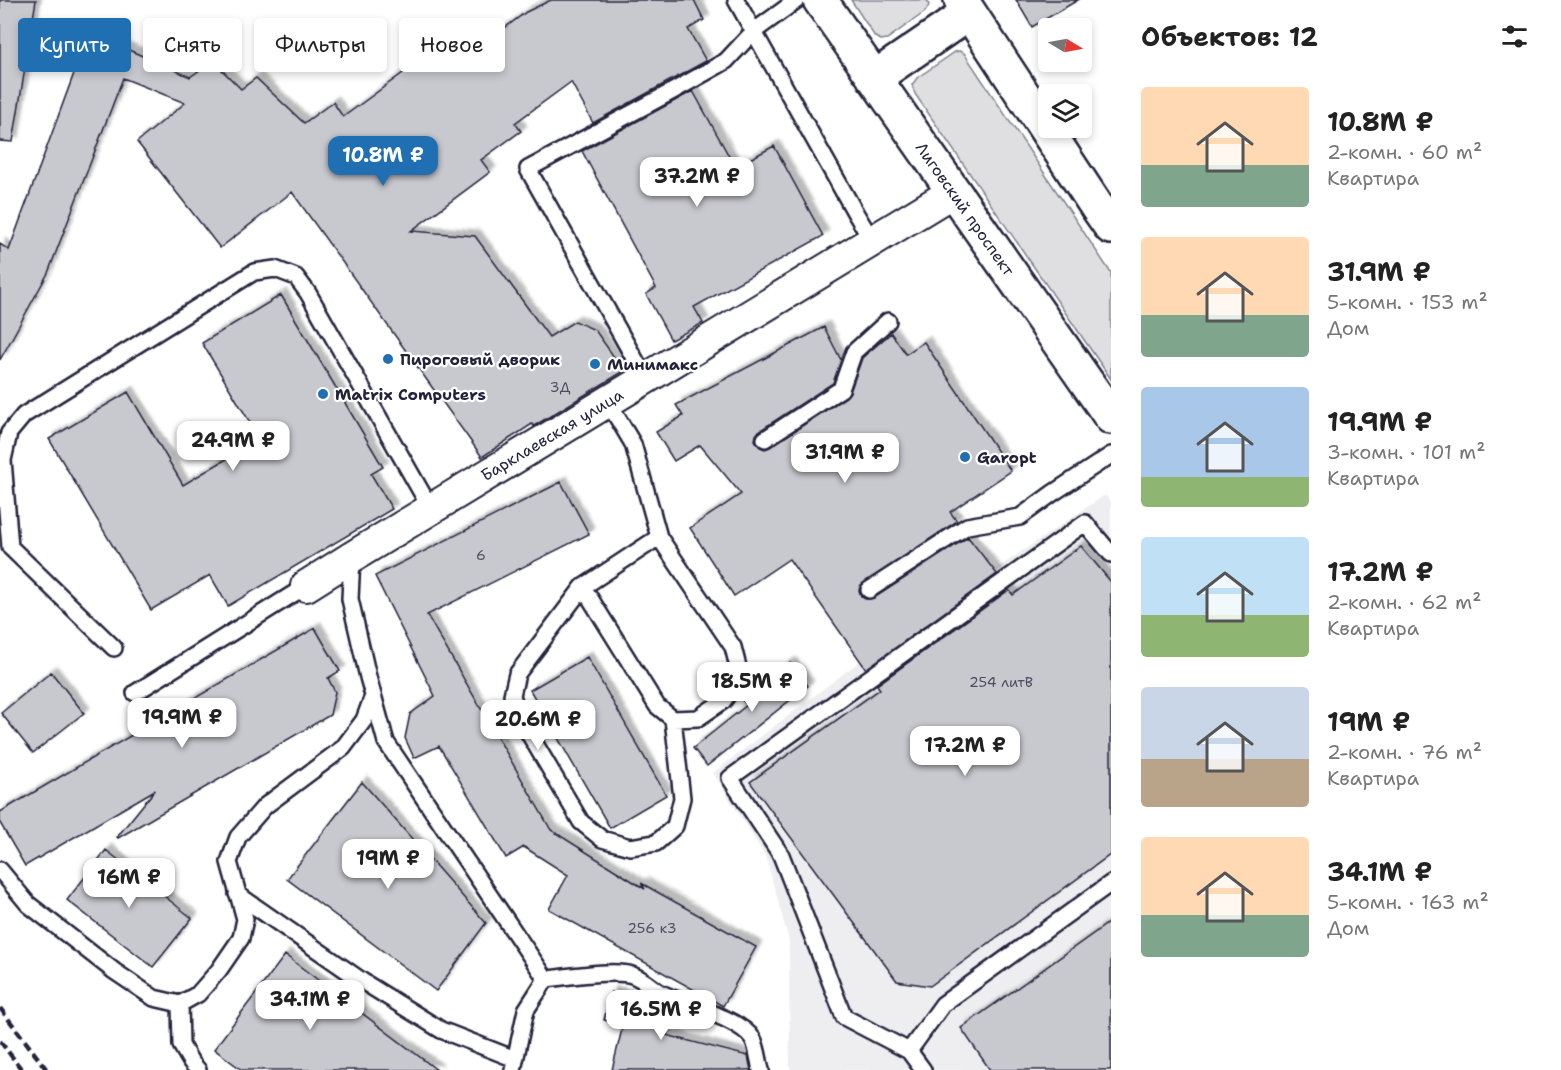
<!DOCTYPE html>
<html lang="ru">
<meta charset="utf-8">
<style>
body{margin:0;font-family:"Shantell Sans",sans-serif;background:#f6f6f6;color:#222;height:100vh;display:flex;flex-direction:column;font-size:22px;white-space:nowrap}
*{box-sizing:border-box;margin:0}
p{font-size:20px;color:#767676}
.icon{flex:none;width:33px;height:33px;fill:none;stroke:currentColor;stroke-width:2;stroke-linecap:round;stroke-linejoin:round}
.map{position:relative;flex:1;overflow:hidden}
.side{display:flex;flex-direction:column;background:#fff;width:450px}
.side>*{flex:none}
.banner{position:absolute;left:18px;top:18px;width:570px;height:54px;display:flex;gap:12px}
.needle{width:39px;rotate:100deg}
.fabs{position:absolute;left:1038px;top:18px;display:grid;gap:12px}
.fabs a{display:grid;place-items:center;width:54px;height:54px;border-radius:6px;background:#fff;box-shadow:0 3px 9px #0003;font-size:30px}
.price{position:absolute;translate:-50% -51px;padding:0 14px;border-radius:12px;background:#fff;color:#222;font-size:20px;line-height:39px;filter:drop-shadow(0 2px 3px #0008)}
.price::after{content:'';position:absolute;left:50%;top:36px;width:18px;height:14px;margin-left:-9px;background:inherit;clip-path:polygon(0 0,100% 0,50% 100%)}
.price.on{background:#1f6fb2;color:#fff}
ul{padding:0;list-style:none}
li{display:flex;align-items:center;gap:18px;height:150px;padding:0 30px}
li span{display:grid;place-items:center;flex:none;width:168px;height:120px;border-radius:6px;color:#555}
li>.icon{margin-inline-start:auto}
span .icon{width:72px;height:72px;fill:#fffc;stroke-width:1}
li b{font-size:26px}
h2{display:flex;justify-content:space-between;align-items:center;height:72px;padding:0 30px;font-size:26px}
.pill{padding:0 21px;border-radius:6px;background:#fff;box-shadow:0 3px 9px #0003;font-size:21px;line-height:54px}
.pill.on{background:#1f6fb2;color:#fff}
main{display:flex;flex:1;min-height:0}
.map>svg:first-child{display:block}
.built{fill:#eeeef1}
.green{fill:#dfdfe2;stroke:#80808e;stroke-width:1.5}
.building{fill:#c8c8cf;stroke:#22223b;stroke-width:1.5;filter:url(#shadow)}
.lines{fill:none;stroke-linecap:round;stroke-linejoin:round}
.lane-casing{stroke:#22223b;stroke-width:20}
.street-casing{stroke:#22223b;stroke-width:34}
.primary-casing{stroke:#22223b;stroke-width:38}
.lane{stroke:#fff;stroke-width:15}
.street{stroke:#fff;stroke-width:30}
.primary{stroke:#fff;stroke-width:33}
.rail{stroke:#22223b;stroke-width:4.5;stroke-dasharray:9 4.5;stroke-linecap:butt}
.poi-dot{fill:#1f6fb2;stroke:#fff;stroke-width:2}
.labels{text-anchor:middle;dominant-baseline:central;stroke-width:4.5;stroke-linejoin:round;paint-order:stroke}
.number-label{font-size:14px;fill:#4c4c60}
.street-label{font-size:16px;fill:#22223b;stroke:#fff}
.poi-label{font-size:16px;font-weight:bold;fill:#22223b;stroke:#fff;text-anchor:start}
</style>
<main>
<div class="map">
<svg width="1111" height="1070" viewBox="0 0 1111 1070">
<defs>
<filter id="shadow"><feDropShadow dx="5.5" dy="-5.5" stdDeviation="1.5" flood-color="#0004"/></filter>
</defs>
<rect width="100%" height="100%" fill="#fff"/>
<filter id="ink" filterUnits="userSpaceOnUse"><feTurbulence type="fractalNoise" baseFrequency=".0167" numOctaves="2"/><feDisplacementMap in="SourceGraphic" scale="12" xChannelSelector="R" yChannelSelector="G"/><feConvolveMatrix kernelMatrix="1 2 1 2 8 2 1 2 1" color-interpolation-filters="sRGB"/></filter>
<g filter="url(#ink)">
<path class="built" d="M 1105,495 L 1111,502 L 1111,1070 L 790,1070 L 789,941 L 766,857 L 713,773 L 860,661 Z"/>
<path class="green" d="M 851,0 L 927,0 L 929,5 L 925,12 L 887,39 L 881,40 L 875,37 Z
M 959,51 L 964,53 L 1111,273 L 1111,379 L 915,94 L 912,85 L 917,78 L 955,52 Z"/>
<path class="building" d="M 0,0 L 36,0 L 13,142 L 0,141 Z
M 551,0 L 694,0 L 704,20 L 688,29 L 706,61 L 593,123 L 571,82 L 515,123 L 521,131 L 481,160 L 490,172 L 411,231 L 475,236 L 549,337 L 575,321 L 595,330 L 624,371 L 534,426 L 532,424 L 482,457 L 292,192 L 220,248 L 137,142 L 185,103 L 123,78 L 48,273 L 0,360 L 0,244 L 9,250 L 87,38 L 122,47 L 190,77 L 213,61 L 241,89 L 256,78 L 304,123 L 333,102 L 343,117 L 452,37 L 467,56 L 526,12 Z
M 1016,0 L 1078,0 L 1032,27 Z
M 693,91 L 735,167 L 774,146 L 823,236 L 694,307 L 703,323 L 671,340 L 646,294 L 656,288 L 582,151 Z
M 281,295 L 383,467 L 371,474 L 392,509 L 228,606 L 210,575 L 151,610 L 49,439 L 128,392 L 183,485 L 260,439 L 202,343 Z
M 824,327 L 841,360 L 833,383 L 759,431 L 756,435 L 755,440 L 760,447 L 765,449 L 770,447 L 846,397 L 850,392 L 862,358 L 891,333 L 906,354 L 924,342 L 1011,471 L 950,512 L 957,521 L 861,585 L 859,590 L 861,596 L 865,599 L 874,598 L 968,537 L 997,574 L 866,669 L 789,559 L 734,596 L 690,528 L 741,494 L 700,445 L 674,461 L 656,432 L 683,416 L 676,405 Z
M 561,482 L 589,534 L 427,615 L 551,830 L 645,889 L 641,883 L 756,947 L 723,1006 L 549,909 L 568,875 L 524,847 L 506,858 L 439,746 L 414,758 L 405,738 L 410,714 L 435,696 L 375,576 Z
M 1081,546 L 1111,582 L 1111,854 L 930,986 L 897,981 L 750,782 L 880,689 L 877,685 L 1009,590 L 1013,595 Z
M 315,628 L 340,671 L 328,678 L 335,692 L 330,715 L 118,838 L 117,837 L 155,790 L 25,866 L 0,823 L 0,812 Z
M 587,657 L 666,795 L 610,828 L 530,690 Z
M 790,663 L 808,686 L 707,766 L 693,748 L 747,705 L 743,701 Z
M 51,672 L 84,713 L 33,753 L 1,713 Z
M 362,782 L 486,923 L 436,991 L 287,879 Z
M 106,850 L 192,918 L 153,967 L 67,900 Z
M 1111,921 L 1111,1070 L 990,1070 L 961,1028 Z
M 285,955 L 437,1070 L 242,1070 L 214,1049 Z
M 611,992 L 673,1008 L 666,1035 L 748,1056 L 751,1070 L 612,1070 L 623,1025 L 604,1020 Z"/>
<g class="lines">
<defs>
<path id="lane" d="M 736,0 L 856,214 L 873,242
M 646,379 L 528,169 L 673,91 L 726,61 L 753,32 L 797,0
M 765,439 L 841,389 L 854,352 L 888,321
M 659,537 L 583,587 L 517,674 L 512,695 L 517,713 L 581,822 L 602,839 L 630,847 L 656,843 L 675,826 L 682,798 L 673,719
M 352,557 L 350,599 L 368,677 L 386,742 L 546,979
M 583,587 L 657,706 L 673,719 L 698,718 L 723,701 L 734,686 L 738,667 L 733,647 L 659,537 L 633,444 L 608,402
M 869,590 L 967,526 L 1020,517 L 1053,493 L 1111,455
M 114,648 L 10,547 L 3,460 L 9,433 L 24,415 L 254,272 L 275,269 L 296,277 L 308,293 L 431,509
M 135,693 L 306,586
M 0,870 L 28,904 L 114,971 L 154,998 L 180,1004 L 198,994 L 219,970 L 241,938 L 245,919 L 229,862 L 238,837 L 265,806 L 343,748 L 364,720 L 373,696
M 237,894 L 362,981 L 441,1030 L 515,1059
M 546,979 C 567,977 614,969 632,975 C 642,978 651,987 659,992 C 682,1004 740,1018 753,1039 C 757,1046 759,1062 761,1070
M 180,1004 L 181,1045 L 191,1062 L 198,1070
M 909,1051 L 943,1004 L 1111,883
M 513,1070 L 526,1010 L 546,979
M 923,1070 L 909,1051 L 844,1017 L 781,855 L 730,778 L 1085,523 L 1111,554"/>
<path id="street" d="M 306,586 L 352,557 L 953,192"/>
<path id="primary" d="M 820,0 L 1111,417
M 961,0 L 1097,207 L 1111,227
M 874,78 L 969,13"/>
</defs>
<use href="#lane" class="lane-casing"/>
<use href="#street" class="street-casing"/>
<use href="#primary" class="primary-casing"/>
<use href="#lane" class="lane"/>
<use href="#street" class="street"/>
<use href="#primary" class="primary"/>
<path class="rail" d="M 0,1008 L 47,1070
M 0,1041 L 22,1070"/>
</g>
</g>
<g class="poi-dot">
<circle cx="388" cy="359" r="6"/>
<circle cx="595" cy="364" r="6"/>
<circle cx="323" cy="394" r="6"/>
<circle cx="965" cy="457" r="6"/>
</g>
<g class="labels">
<g class="number-label">
<text x="560" y="387">3Д</text>
<text x="481" y="555">6</text>
<text x="1001" y="682">254 литВ</text>
<text x="652" y="928">256 к3</text>
</g>
<g class="street-label">
<text transform="translate(965 209) rotate(55)">Лиговский проспект</text>
<text transform="translate(552 435) rotate(-31)">Барклаевская улица</text>
</g>
<g class="poi-label">
<text x="400" y="359">Пироговый дворик</text>
<text x="607" y="364">Минимакс</text>
<text x="335" y="394">Matrix Computers</text>
<text x="977" y="457">Garopt</text>
</g>
</g>
</svg>
<div class="fabs">
<a><svg class="needle" viewBox="-14 -14 28 28"><path d="M0-13l5 13h-10z" fill="#e53935"/><path d="M0 13l5-13h-10z" fill="#767676"/></svg></a>
<a><svg class="icon" aria-label="layers" viewBox="0 0 24 24"><path d="M12 4l9 5-9 5-9-5zM3 14l9 5 9-5"/></svg></a>
</div>
<b class="price on" style="left:383px;top:187px">10.8M ₽</b>
<b class="price" style="left:697px;top:208px">37.2M ₽</b>
<b class="price" style="left:233px;top:472px">24.9M ₽</b>
<b class="price" style="left:845px;top:484px">31.9M ₽</b>
<b class="price" style="left:752px;top:713px">18.5M ₽</b>
<b class="price" style="left:182px;top:749px">19.9M ₽</b>
<b class="price" style="left:538px;top:751px">20.6M ₽</b>
<b class="price" style="left:965px;top:777px">17.2M ₽</b>
<b class="price" style="left:388px;top:890px">19M ₽</b>
<b class="price" style="left:129px;top:909px">16M ₽</b>
<b class="price" style="left:310px;top:1031px">34.1M ₽</b>
<b class="price" style="left:661px;top:1041px">16.5M ₽</b>
<div class="banner">
<a class="pill on">Купить</a>
<a class="pill">Снять</a>
<a class="pill">Фильтры</a>
<a class="pill">Новое</a>
</div>
</div>
<section class="side">
<h2>Объектов: 12<svg class="icon" aria-label="filters" viewBox="0 0 24 24"><path d="M4 7h16M4 17h16"/><circle cx="9" cy="7" r="2"/><circle cx="15" cy="17" r="2"/></svg></h2>
<ul>
<li><span style="background:linear-gradient(#ffd9b3 65%,#7fa58c 0)"><svg class="icon" aria-label="home" viewBox="0 0 24 24"><path d="M3 11l9-7 9 7M6 9v11h12V9"/></svg></span><div><b>10.8M ₽</b><p>2-комн. · 60 m²</p><p>Квартира</p></div></li>
<li><span style="background:linear-gradient(#ffd9b3 65%,#7fa58c 0)"><svg class="icon" aria-label="home" viewBox="0 0 24 24"><path d="M3 11l9-7 9 7M6 9v11h12V9"/></svg></span><div><b>31.9M ₽</b><p>5-комн. · 153 m²</p><p>Дом</p></div></li>
<li><span style="background:linear-gradient(#a9c7e8 75%,#8fb573 0)"><svg class="icon" aria-label="home" viewBox="0 0 24 24"><path d="M3 11l9-7 9 7M6 9v11h12V9"/></svg></span><div><b>19.9M ₽</b><p>3-комн. · 101 m²</p><p>Квартира</p></div></li>
<li><span style="background:linear-gradient(#bfe0f5 65%,#8fb573 0)"><svg class="icon" aria-label="home" viewBox="0 0 24 24"><path d="M3 11l9-7 9 7M6 9v11h12V9"/></svg></span><div><b>17.2M ₽</b><p>2-комн. · 62 m²</p><p>Квартира</p></div></li>
<li><span style="background:linear-gradient(#c9d6e8 60%,#b9a48a 0)"><svg class="icon" aria-label="home" viewBox="0 0 24 24"><path d="M3 11l9-7 9 7M6 9v11h12V9"/></svg></span><div><b>19M ₽</b><p>2-комн. · 76 m²</p><p>Квартира</p></div></li>
<li><span style="background:linear-gradient(#ffd9b3 65%,#7fa58c 0)"><svg class="icon" aria-label="home" viewBox="0 0 24 24"><path d="M3 11l9-7 9 7M6 9v11h12V9"/></svg></span><div><b>34.1M ₽</b><p>5-комн. · 163 m²</p><p>Дом</p></div></li>
</ul>
</section>
</main>
